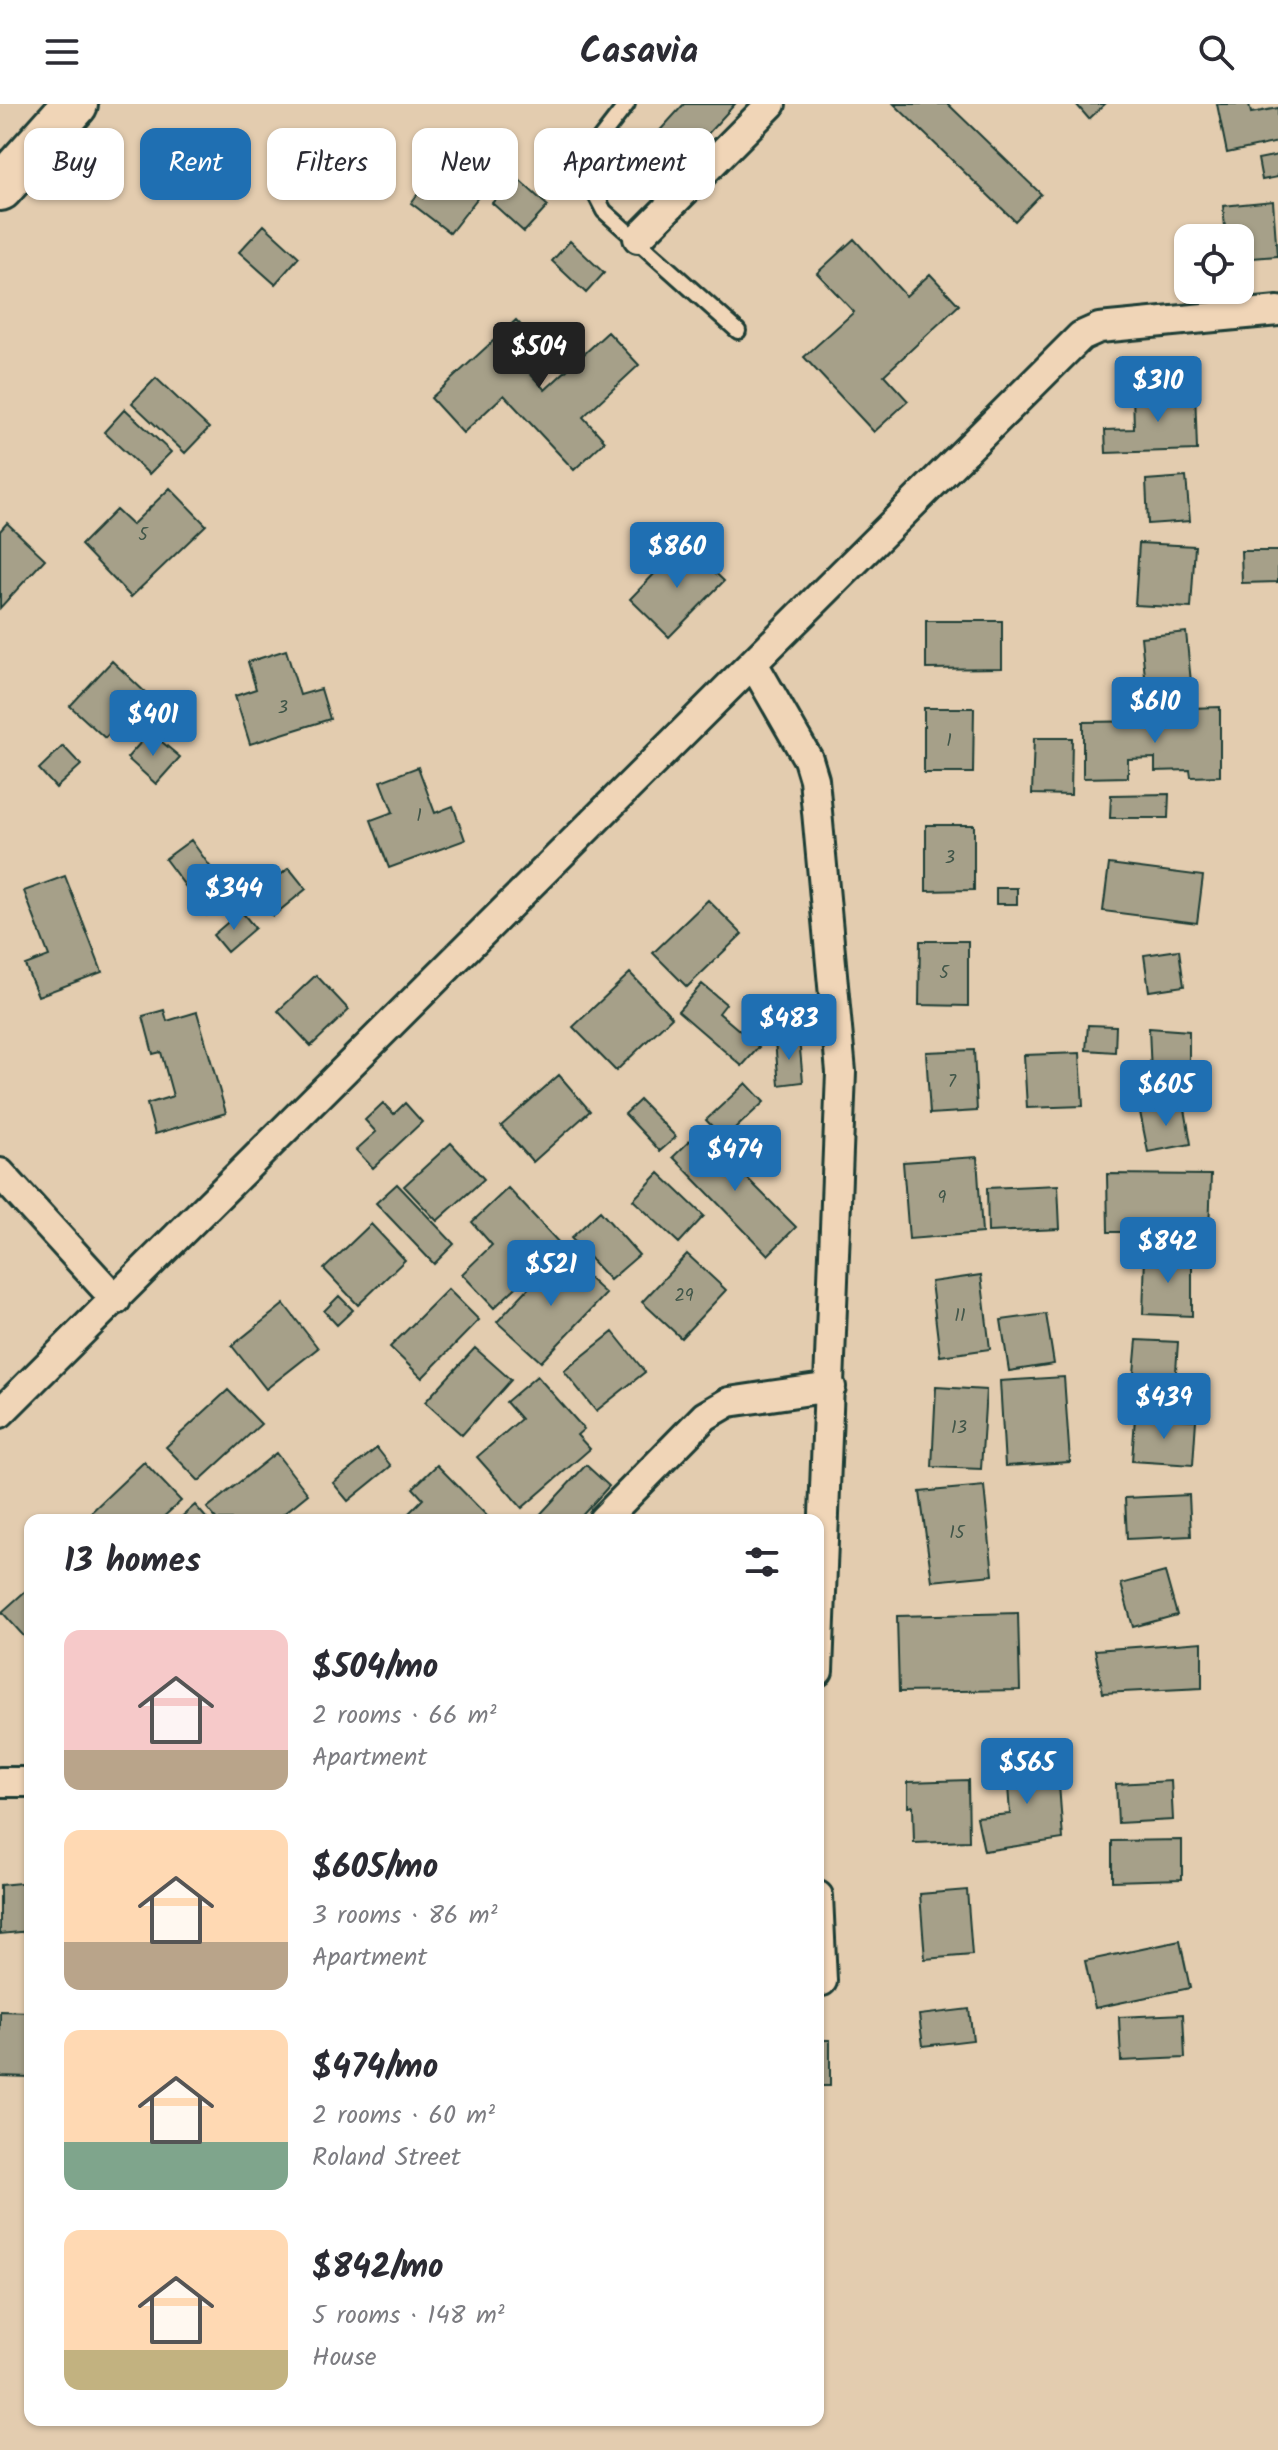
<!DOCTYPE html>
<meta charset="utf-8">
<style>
body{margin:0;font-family:Kalam,sans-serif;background:#f7f7f7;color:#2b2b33;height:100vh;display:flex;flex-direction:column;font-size:30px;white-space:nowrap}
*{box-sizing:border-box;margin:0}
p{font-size:26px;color:#7c7c81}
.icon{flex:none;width:44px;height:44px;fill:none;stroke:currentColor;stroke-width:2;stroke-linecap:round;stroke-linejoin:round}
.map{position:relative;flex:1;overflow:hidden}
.sheet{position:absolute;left:24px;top:1410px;width:800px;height:912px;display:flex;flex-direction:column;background:#fff;border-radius:16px;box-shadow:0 2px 6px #0004}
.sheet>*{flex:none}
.guide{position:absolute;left:24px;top:24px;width:800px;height:72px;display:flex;gap:16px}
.tools{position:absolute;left:1174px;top:120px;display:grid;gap:16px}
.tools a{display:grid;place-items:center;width:80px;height:80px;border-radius:16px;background:#fff;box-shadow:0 2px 6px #0004;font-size:40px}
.price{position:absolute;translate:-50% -68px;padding:0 18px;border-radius:8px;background:#1f6fb2;color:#fff;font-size:26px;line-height:52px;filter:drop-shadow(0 2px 4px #0008)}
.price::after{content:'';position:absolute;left:50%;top:48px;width:24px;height:18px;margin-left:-12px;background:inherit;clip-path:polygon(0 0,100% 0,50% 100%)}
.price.on{background:#222;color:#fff}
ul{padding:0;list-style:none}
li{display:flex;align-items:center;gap:24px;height:200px;padding:0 40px}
li span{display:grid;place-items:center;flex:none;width:224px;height:160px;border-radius:16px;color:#555}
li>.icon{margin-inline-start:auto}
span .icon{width:96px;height:96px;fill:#fffc;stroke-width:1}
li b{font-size:34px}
h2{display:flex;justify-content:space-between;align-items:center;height:96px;padding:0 40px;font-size:34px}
.pill{padding:0 28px;border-radius:16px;background:#fff;box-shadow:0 2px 6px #0004;font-size:28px;line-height:72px}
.pill.on{background:#1f6fb2;color:#fff}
header{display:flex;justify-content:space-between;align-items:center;height:104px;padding:0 40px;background:#fff;font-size:36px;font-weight:800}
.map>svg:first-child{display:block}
.building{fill:#a6a089;stroke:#1f3d34;stroke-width:2}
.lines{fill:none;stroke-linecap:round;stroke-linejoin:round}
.service-casing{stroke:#1f3d34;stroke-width:20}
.minor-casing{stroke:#1f3d34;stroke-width:34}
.primary-casing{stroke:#1f3d34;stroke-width:50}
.service{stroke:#f0d5b7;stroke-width:14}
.minor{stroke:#f0d5b7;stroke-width:28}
.primary{stroke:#f0d5b7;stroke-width:44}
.labels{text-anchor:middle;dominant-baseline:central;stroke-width:6;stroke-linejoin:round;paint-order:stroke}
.number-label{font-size:18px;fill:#415649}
</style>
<header><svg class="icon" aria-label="menu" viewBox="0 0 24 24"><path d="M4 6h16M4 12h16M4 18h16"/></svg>Casavia<svg class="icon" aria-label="search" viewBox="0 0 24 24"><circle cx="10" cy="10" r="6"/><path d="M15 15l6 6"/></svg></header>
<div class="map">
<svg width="1278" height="2346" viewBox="0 0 1278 2346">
<rect width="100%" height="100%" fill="#e3ccaf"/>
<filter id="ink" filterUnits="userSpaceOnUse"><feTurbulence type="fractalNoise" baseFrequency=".0125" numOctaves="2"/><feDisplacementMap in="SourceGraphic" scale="16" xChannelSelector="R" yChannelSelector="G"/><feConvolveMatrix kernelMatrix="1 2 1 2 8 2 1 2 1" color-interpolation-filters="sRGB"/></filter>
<g filter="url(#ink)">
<path class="building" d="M 684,0 L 735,0 L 662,80 L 634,55 Z
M 894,0 L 948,0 L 1041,90 L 1015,117 Z
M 1076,0 L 1105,0 L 1089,15 Z
M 1217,0 L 1249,0 L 1251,9 L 1278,4 L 1278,38 L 1227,49 Z
M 1278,51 L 1278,73 L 1262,76 L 1258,55 Z
M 439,62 L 479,92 L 450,129 L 411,99 Z
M 516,73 L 548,102 L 524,128 L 492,99 Z
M 1273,97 L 1277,152 L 1240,155 L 1240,134 L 1226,134 L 1223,102 Z
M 264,121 L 299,153 L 275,180 L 239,148 Z
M 854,135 L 906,192 L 930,170 L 959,201 L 884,271 L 908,297 L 874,328 L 804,253 L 854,208 L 817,169 Z
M 570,137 L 604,169 L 586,189 L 552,157 Z
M 516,216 L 545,248 L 526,265 L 545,286 L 608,228 L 639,261 L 583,313 L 605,337 L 574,366 L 504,291 L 463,329 L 431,294 Z
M 156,274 L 209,324 L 185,349 L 132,299 Z
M 1195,285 L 1197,346 L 1106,349 L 1105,326 L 1134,325 L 1133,287 Z
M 125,305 L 171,348 L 149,370 L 104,328 Z
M 1186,373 L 1190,417 L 1148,420 L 1146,376 Z
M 170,384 L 206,421 L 131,493 L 81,441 L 116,406 L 132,421 Z
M 7,419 L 45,455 L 0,504 L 0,427 Z
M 684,439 L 724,477 L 669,533 L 630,495 Z
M 1139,439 L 1195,442 L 1191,504 L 1135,501 Z
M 1241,447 L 1278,447 L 1278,478 L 1242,479 Z
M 926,517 L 1002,517 L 1002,564 L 926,565 Z
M 1186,528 L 1191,578 L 1146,582 L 1141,533 Z
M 286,546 L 300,591 L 321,585 L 330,615 L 250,640 L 235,592 L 256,585 L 248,558 Z
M 112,557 L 147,590 L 105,634 L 70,602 Z
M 1220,603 L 1220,672 L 1191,673 L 1190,666 L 1155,667 L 1155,654 L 1128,655 L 1128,673 L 1083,674 L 1083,618 L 1155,617 L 1155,612 L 1190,612 L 1190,604 Z
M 924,604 L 974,604 L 973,669 L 924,669 Z
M 150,628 L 180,653 L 156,680 L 127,654 Z
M 1034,634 L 1072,634 L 1071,691 L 1032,690 Z
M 63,642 L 81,661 L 56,684 L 39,665 Z
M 418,663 L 435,709 L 453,702 L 465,736 L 389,764 L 371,716 L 393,708 L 381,677 Z
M 1169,690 L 1168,714 L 1110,714 L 1111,691 Z
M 926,721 L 974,721 L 974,786 L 926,787 Z
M 191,736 L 232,793 L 207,811 L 165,755 Z
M 1109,760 L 1203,772 L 1197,819 L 1103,807 Z
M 289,764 L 306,785 L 273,812 L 256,791 Z
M 65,772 L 102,868 L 38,892 L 25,861 L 49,852 L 24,787 Z
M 996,784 L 1017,784 L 1017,800 L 996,800 Z
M 708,796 L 742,830 L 687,883 L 653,849 Z
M 241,807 L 255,824 L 227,848 L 213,831 Z
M 920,837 L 968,837 L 968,902 L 919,901 Z
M 1179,846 L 1184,882 L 1149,887 L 1144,851 Z
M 630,869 L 672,913 L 616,967 L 573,923 Z
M 316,871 L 349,906 L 311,942 L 278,907 Z
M 702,880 L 726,900 L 719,909 L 759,943 L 742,962 L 678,907 Z
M 164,906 L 167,917 L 197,908 L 226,1009 L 155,1030 L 147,1000 L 173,992 L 161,948 L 153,950 L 143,912 Z
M 1088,921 L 1116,922 L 1115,948 L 1086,946 Z
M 1149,924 L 1189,927 L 1189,971 L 1151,970 Z
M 799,934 L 803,978 L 779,981 L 775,937 Z
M 974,946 L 977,1007 L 930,1010 L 926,948 Z
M 1080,949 L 1083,1002 L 1027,1004 L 1024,951 Z
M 559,971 L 590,1007 L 533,1058 L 501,1022 Z
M 746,979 L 764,998 L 724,1035 L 706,1016 Z
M 640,996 L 676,1033 L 660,1047 L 625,1010 Z
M 383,999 L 394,1010 L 405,999 L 422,1018 L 373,1064 L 356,1046 L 376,1028 L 365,1016 Z
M 1184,999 L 1191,1040 L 1148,1048 L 1140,1008 Z
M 700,1027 L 796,1123 L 768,1151 L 673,1053 Z
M 451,1039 L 484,1075 L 437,1117 L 404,1082 Z
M 977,1053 L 982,1129 L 909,1135 L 903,1058 Z
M 659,1069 L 704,1112 L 679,1139 L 633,1096 Z
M 1107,1070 L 1211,1071 L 1209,1128 L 1108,1128 Z
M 397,1080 L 454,1140 L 434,1160 L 376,1099 Z
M 1058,1081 L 1060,1125 L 988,1128 L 987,1084 Z
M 508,1084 L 561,1141 L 494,1204 L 462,1170 L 492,1141 L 472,1118 Z
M 600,1107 L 639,1151 L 610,1176 L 571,1134 Z
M 371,1120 L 405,1156 L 358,1201 L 324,1165 Z
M 561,1149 L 606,1190 L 541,1258 L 497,1218 Z
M 687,1150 L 726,1186 L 681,1234 L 642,1198 Z
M 1192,1151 L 1192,1212 L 1143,1210 L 1145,1152 Z
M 981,1171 L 990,1245 L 940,1252 L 931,1178 Z
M 448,1185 L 479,1216 L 422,1274 L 390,1243 Z
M 339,1192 L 353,1206 L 337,1221 L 324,1207 Z
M 284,1200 L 318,1244 L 266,1285 L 232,1242 Z
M 1046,1210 L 1054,1260 L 1009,1267 L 1001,1216 Z
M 613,1228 L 645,1268 L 596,1307 L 564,1267 Z
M 1137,1236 L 1178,1238 L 1175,1282 L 1133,1280 Z
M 475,1244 L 511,1276 L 462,1331 L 425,1298 Z
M 537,1272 L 584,1325 L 577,1331 L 590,1345 L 522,1404 L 477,1353 L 521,1315 L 506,1298 Z
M 1064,1273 L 1070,1358 L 1005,1362 L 1000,1277 Z
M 936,1283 L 986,1286 L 981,1365 L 932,1363 Z
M 228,1286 L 261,1320 L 199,1377 L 166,1343 Z
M 1135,1313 L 1196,1316 L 1193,1361 L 1132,1357 Z
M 377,1344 L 391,1362 L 348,1397 L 333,1379 Z
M 276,1349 L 308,1390 L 276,1416 L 217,1416 L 207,1404 Z
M 144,1358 L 181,1397 L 160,1416 L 91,1416 L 87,1412 Z
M 437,1361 L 491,1416 L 402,1416 L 423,1395 L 413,1384 Z
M 586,1361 L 609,1382 L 578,1416 L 535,1416 Z
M 984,1382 L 993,1471 L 932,1477 L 920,1388 Z
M 1189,1391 L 1191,1432 L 1127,1435 L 1125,1394 Z
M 195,1401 L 208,1416 L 178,1416 Z
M 1165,1468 L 1177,1511 L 1133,1523 L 1121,1480 Z
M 30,1483 L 30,1539 L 2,1508 Z
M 1018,1509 L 1020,1586 L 899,1588 L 897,1512 Z
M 1202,1538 L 1202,1584 L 1103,1589 L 1095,1546 Z
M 1057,1653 L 1063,1735 L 984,1747 L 977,1713 L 1010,1710 L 1006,1654 Z
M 968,1676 L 969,1737 L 914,1739 L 913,1702 L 908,1703 L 908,1678 Z
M 1171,1677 L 1173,1716 L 1118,1719 L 1116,1680 Z
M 1182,1736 L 1182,1775 L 1112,1777 L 1112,1737 Z
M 30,1778 L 30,1827 L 0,1830 L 0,1781 Z
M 967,1786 L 972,1851 L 925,1855 L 920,1790 Z
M 1180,1837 L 1190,1884 L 1095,1904 L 1085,1857 Z
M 969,1905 L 973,1936 L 923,1942 L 919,1911 Z
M 0,1907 L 30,1908 L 30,1973 L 0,1972 Z
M 1183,1910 L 1185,1954 L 1121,1957 L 1119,1913 Z
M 818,1936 L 830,1936 L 830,1982 L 818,1982 Z"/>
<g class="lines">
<defs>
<path id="service" d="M 627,0 L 589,49 L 584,68 L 604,107 L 738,227"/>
<path id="minor" d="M 638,134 L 771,0
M 754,561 L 808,655 L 814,675 L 841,968 L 818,1567
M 0,1069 L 116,1196
M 0,1309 L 1081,232 L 1099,224 L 1278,207
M 603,1416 L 705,1312 L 729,1298 L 831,1283
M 0,1678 L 30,1678
M 818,1792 L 822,1877"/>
<path id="primary" d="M 0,84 L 75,0"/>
</defs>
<use href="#service" class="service-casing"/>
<use href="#minor" class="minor-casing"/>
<use href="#primary" class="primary-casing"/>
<use href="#service" class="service"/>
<use href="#minor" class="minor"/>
<use href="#primary" class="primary"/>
</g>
</g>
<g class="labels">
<g class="number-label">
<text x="143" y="431">5</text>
<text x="283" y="604">3</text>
<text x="949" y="637">1</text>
<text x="419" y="712">1</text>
<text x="950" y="754">3</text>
<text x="944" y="869">5</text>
<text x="952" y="978">7</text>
<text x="942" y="1094">9</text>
<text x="684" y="1192">29</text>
<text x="960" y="1212">11</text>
<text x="959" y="1324">13</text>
<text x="957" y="1429">15</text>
</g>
</g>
</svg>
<div class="tools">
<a><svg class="icon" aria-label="locate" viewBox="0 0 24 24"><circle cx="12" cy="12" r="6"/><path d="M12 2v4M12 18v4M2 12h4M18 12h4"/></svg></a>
</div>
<b class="price on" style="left:539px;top:286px">$504</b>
<b class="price" style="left:1158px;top:320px">$310</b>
<b class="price" style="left:677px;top:486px">$860</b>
<b class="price" style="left:1155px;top:641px">$610</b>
<b class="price" style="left:153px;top:654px">$401</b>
<b class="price" style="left:234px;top:828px">$344</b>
<b class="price" style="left:789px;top:958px">$483</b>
<b class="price" style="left:1166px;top:1024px">$605</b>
<b class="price" style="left:735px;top:1089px">$474</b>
<b class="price" style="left:1168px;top:1181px">$842</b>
<b class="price" style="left:551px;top:1204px">$521</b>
<b class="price" style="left:1164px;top:1337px">$439</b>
<b class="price" style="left:1027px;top:1702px">$565</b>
<div class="guide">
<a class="pill">Buy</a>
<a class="pill on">Rent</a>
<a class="pill">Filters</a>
<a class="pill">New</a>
<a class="pill">Apartment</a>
</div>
<section class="sheet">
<h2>13 homes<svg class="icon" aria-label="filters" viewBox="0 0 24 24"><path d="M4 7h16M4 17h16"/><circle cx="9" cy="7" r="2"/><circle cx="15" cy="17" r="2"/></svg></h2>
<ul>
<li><span style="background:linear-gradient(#f6c9c9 75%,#b9a48a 0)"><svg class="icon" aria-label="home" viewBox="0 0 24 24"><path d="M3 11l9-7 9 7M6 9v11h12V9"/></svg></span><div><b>$504/mo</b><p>2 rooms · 66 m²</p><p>Apartment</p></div></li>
<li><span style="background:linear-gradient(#ffd9b3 70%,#b9a48a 0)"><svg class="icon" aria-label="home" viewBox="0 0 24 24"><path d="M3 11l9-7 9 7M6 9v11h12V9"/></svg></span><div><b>$605/mo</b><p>3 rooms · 86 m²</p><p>Apartment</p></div></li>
<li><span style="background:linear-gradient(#ffd9b3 70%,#7fa58c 0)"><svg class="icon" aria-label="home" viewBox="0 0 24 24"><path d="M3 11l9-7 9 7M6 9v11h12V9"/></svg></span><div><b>$474/mo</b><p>2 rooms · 60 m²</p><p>Roland Street</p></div></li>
<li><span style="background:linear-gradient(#ffd9b3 75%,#c2b280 0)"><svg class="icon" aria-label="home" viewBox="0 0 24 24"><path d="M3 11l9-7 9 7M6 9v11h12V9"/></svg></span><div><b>$842/mo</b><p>5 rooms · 148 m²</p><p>House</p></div></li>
</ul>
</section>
</div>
